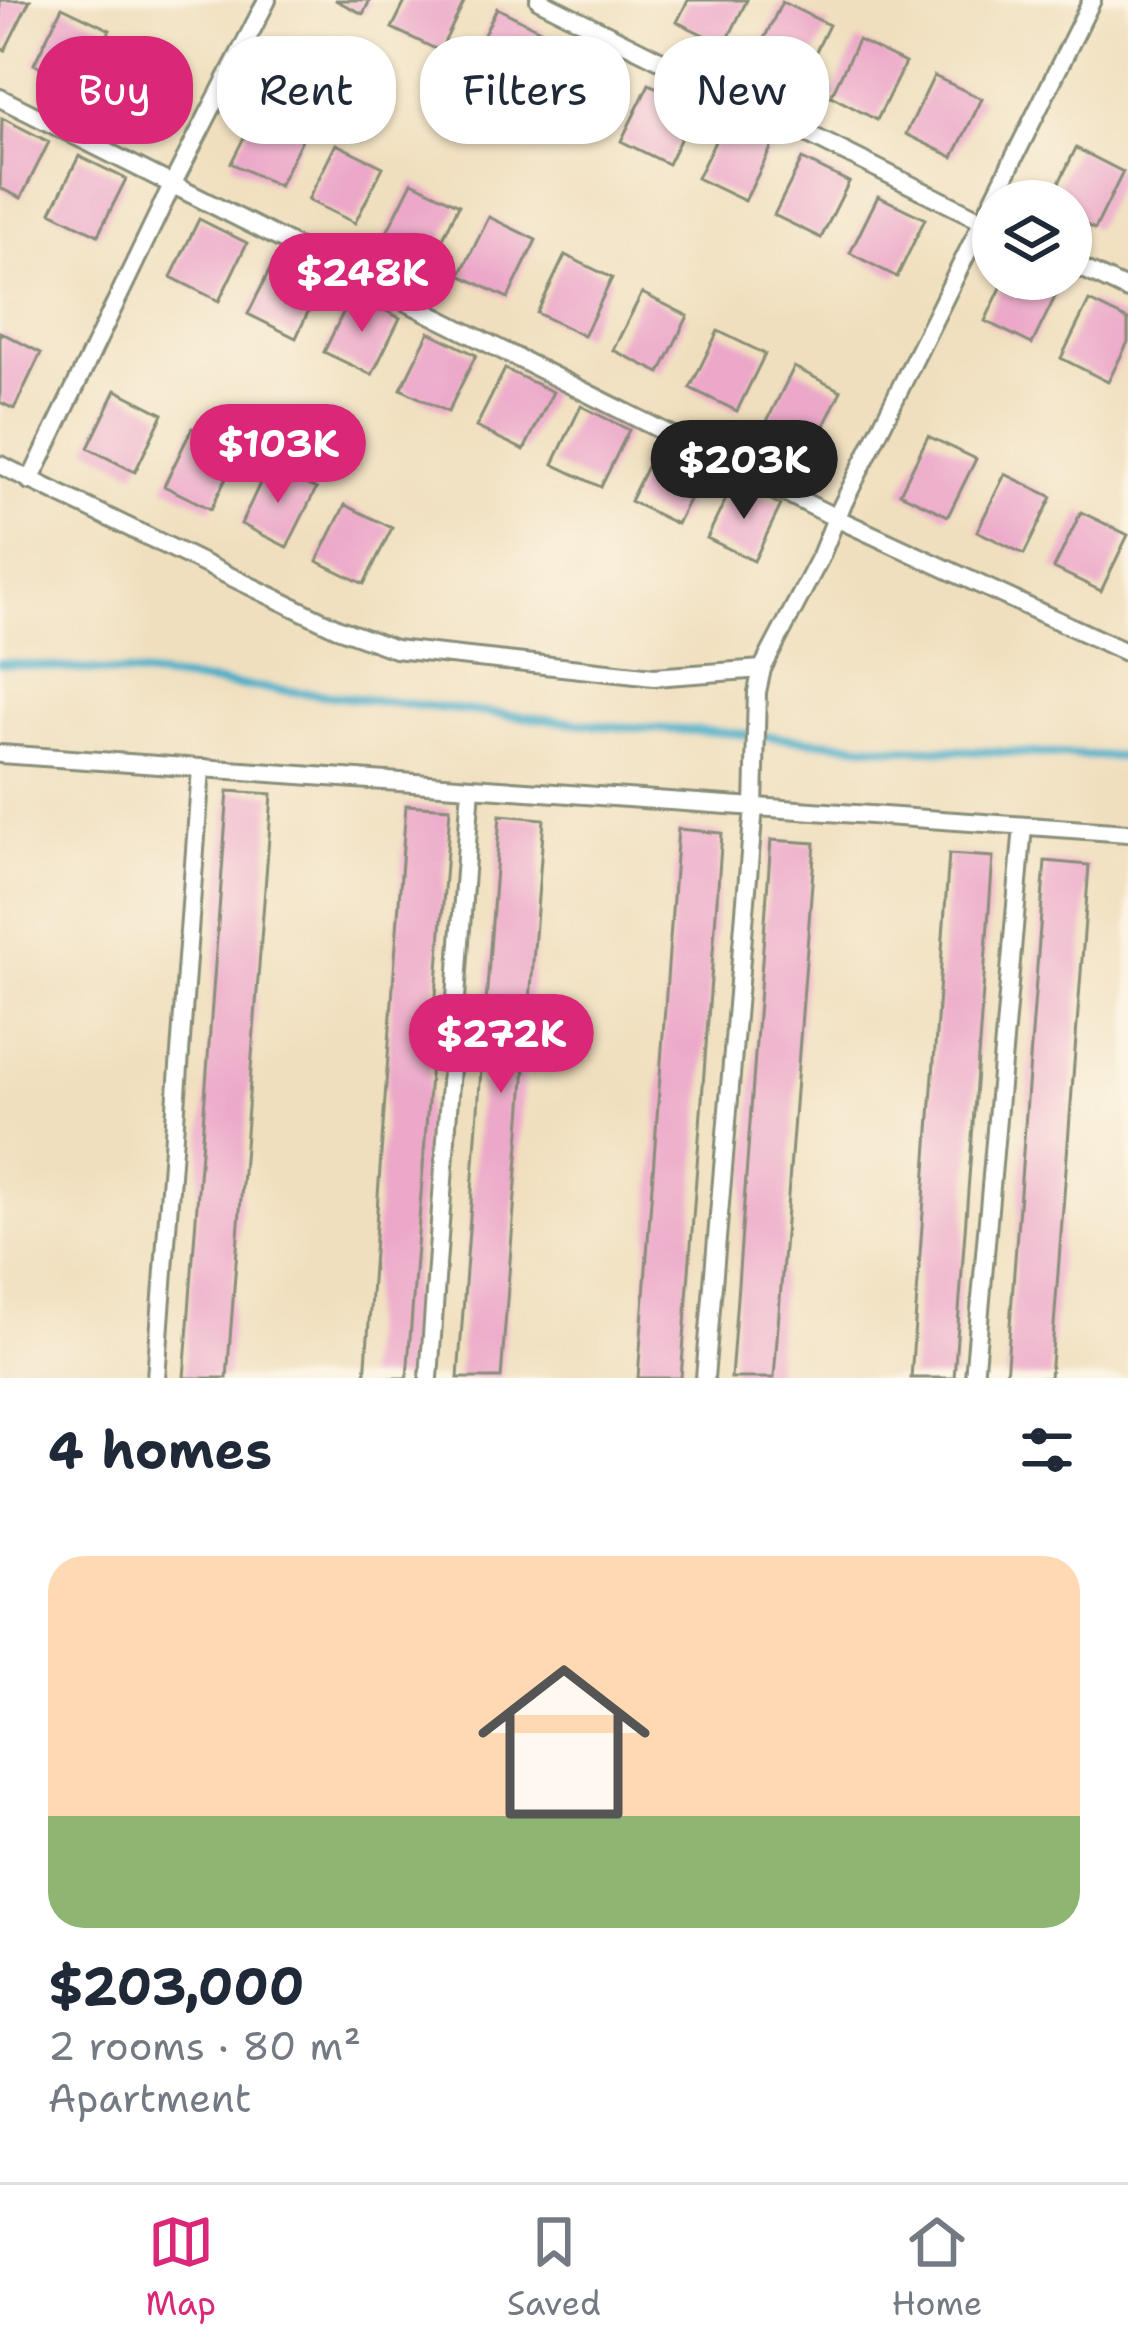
<!DOCTYPE html>
<meta charset="utf-8">
<style>
body{margin:0;font-family:"Shantell Sans",sans-serif;background:#f6f6f7;color:#1f2937;height:100vh;display:flex;flex-direction:column;font-size:45px;white-space:nowrap}
*{box-sizing:border-box;margin:0}
p{font-size:39px;color:#747a83}
.icon{flex:none;width:66px;height:66px;fill:none;stroke:currentColor;stroke-width:2;stroke-linecap:round;stroke-linejoin:round}
.map{position:relative;height:1378px;overflow:hidden}
.panel{display:flex;flex-direction:column;background:#fff;flex:1}
.panel>*{flex:none}
.guide{position:absolute;left:36px;top:36px;width:1056px;height:108px;display:flex;gap:24px}
.fabs{position:absolute;left:972px;top:180px;display:grid;gap:24px}
.fabs a{display:grid;place-items:center;width:120px;height:120px;border-radius:50%;background:#fff;box-shadow:0 3px 9px #0004;font-size:60px}
.price{position:absolute;translate:-50% -102px;padding:0 27px;border-radius:42px;background:#db2777;color:#fff;font-size:39px;line-height:78px;filter:drop-shadow(0 3px 6px #0008)}
.price::after{content:'';position:absolute;left:50%;top:72px;width:36px;height:27px;margin-left:-18px;background:inherit;clip-path:polygon(0 0,100% 0,50% 100%)}
.price.active{background:#222;color:#fff}
ul{padding:0;list-style:none}
li{display:grid;align-content:center;gap:24px;height:636px;padding:0 48px}
li span{display:grid;place-items:center;height:372px;border-radius:36px;color:#555}
li>.icon{margin-inline-start:auto}
span .icon{width:216px;height:216px;fill:#fffc;stroke-width:1}
li b{font-size:51px}
h2{display:flex;justify-content:space-between;align-items:center;height:144px;padding:0 48px;font-size:51px}
.pill{padding:0 42px;border-radius:48px;background:#fff;box-shadow:0 3px 9px #0004;font-size:42px;line-height:108px}
.pill.active{background:#db2777;color:#fff}
.menu{display:flex;justify-content:space-around;align-items:center;height:168px;border-top:3px solid #e0e1e3;background:#fff;font-size:33px;color:#747a83}
.menu a{display:grid;justify-items:center;gap:6px}
.menu .active{color:#db2777}
.map>svg:first-child{display:block}
.lines{fill:none;stroke-linecap:round;stroke-linejoin:round}
.stream{stroke:#48adc7;stroke-width:9}
.building{fill:#eca8c9}
.service-casing{stroke:#888e79;stroke-width:22}
.service{stroke:#fff;stroke-width:16}
</style>
<div class="map">
<svg width="1128" height="1378" viewBox="0 0 1128 1378">
<rect width="100%" height="100%" fill="#fcf5e5"/>
<filter id="ink" filterUnits="userSpaceOnUse"><feTurbulence type="fractalNoise" baseFrequency=".00833" numOctaves="2"/><feDisplacementMap in="SourceGraphic" scale="24" xChannelSelector="R" yChannelSelector="G"/><feConvolveMatrix kernelMatrix="1 2 1 2 8 2 1 2 1" color-interpolation-filters="sRGB"/></filter>
<filter id="wash" filterUnits="userSpaceOnUse"><feTurbulence type="fractalNoise" baseFrequency=".004" numOctaves="4" result="noise"/><feDisplacementMap in="SourceGraphic" scale="48" xChannelSelector="R" yChannelSelector="G"/><feGaussianBlur stdDeviation="2.7" result="paint"/><feColorMatrix in="noise" values="0 0 0 0 0 0 0 0 0 0 0 0 0 0 0 0 0 1.4 0 .05"/><feComposite in="paint" operator="in"/></filter>
<g filter="url(#wash)">
<rect width="100%" height="100%" fill="#f0dfbe"/>
<g class="lines">
<path class="stream" d="M 0,663 L 126,673 L 607,726 L 720,732 L 891,748 L 1128,757"/>
</g>
<g id="blocks">
<path class="building" d="M 0,0 L 30,0 L 5,50 L 0,47 Z
M 335,0 L 370,0 L 363,14 Z
M 406,0 L 465,0 L 440,51 L 392,28 Z
M 688,0 L 747,0 L 725,45 L 677,22 Z
M 782,2 L 829,25 L 801,82 L 754,59 Z
M 62,7 L 110,30 L 81,87 L 34,64 Z
M 497,8 L 544,32 L 516,88 L 469,65 Z
M 858,40 L 905,63 L 877,120 L 831,96 Z
M 138,45 L 186,68 L 158,125 L 111,102 Z
M 572,46 L 620,69 L 592,127 L 544,104 Z
M 934,76 L 982,99 L 953,157 L 906,134 Z
M 649,84 L 696,107 L 668,164 L 621,141 Z
M 260,106 L 307,129 L 279,186 L 231,163 Z
M 2,118 L 49,142 L 21,198 L 0,188 Z
M 725,121 L 773,144 L 745,201 L 697,178 Z
M 336,144 L 383,167 L 355,223 L 308,200 Z
M 1076,148 L 1123,172 L 1095,229 L 1071,217 L 1071,201 L 1050,201 Z
M 79,156 L 126,179 L 98,235 L 51,212 Z
M 802,159 L 849,182 L 821,238 L 774,215 Z
M 412,182 L 459,205 L 432,261 L 384,238 Z
M 878,196 L 925,219 L 897,277 L 850,253 Z
M 489,217 L 536,240 L 508,298 L 460,275 Z
M 199,219 L 247,243 L 219,301 L 171,277 Z
M 565,255 L 612,278 L 584,336 L 537,313 Z
M 276,257 L 323,280 L 296,338 L 248,314 Z
M 1005,279 L 1044,279 L 1060,287 L 1032,344 L 985,321 Z
M 642,293 L 688,316 L 660,373 L 613,350 Z
M 352,294 L 400,318 L 372,375 L 324,352 Z
M 1089,301 L 1128,320 L 1128,342 L 1108,382 L 1061,358 Z
M 718,331 L 765,354 L 737,411 L 690,388 Z
M 0,332 L 41,353 L 14,409 L 0,402 Z
M 429,332 L 476,355 L 448,412 L 401,389 Z
M 794,367 L 841,391 L 813,448 L 765,425 Z
M 505,369 L 553,392 L 524,450 L 476,427 Z
M 116,390 L 163,414 L 135,472 L 88,448 Z
M 581,406 L 629,430 L 601,487 L 553,464 Z
M 192,428 L 239,452 L 211,509 L 164,486 Z
M 928,436 L 976,459 L 948,516 L 900,493 Z
M 658,444 L 705,467 L 677,524 L 630,501 Z
M 268,466 L 316,489 L 287,547 L 241,524 Z
M 1005,474 L 1052,497 L 1024,554 L 977,531 Z
M 734,482 L 781,505 L 754,561 L 707,538 Z
M 345,505 L 392,528 L 364,584 L 317,561 Z
M 1081,512 L 1128,535 L 1101,591 L 1054,568 Z
M 228,791 L 272,794 L 269,837 L 227,1378 L 184,1378 Z
M 406,805 L 450,808 L 447,851 L 407,1378 L 365,1378 Z
M 500,815 L 544,819 L 501,1378 L 458,1378 Z
M 678,829 L 722,833 L 681,1378 L 638,1378 Z
M 771,840 L 815,843 L 809,922 L 774,1378 L 731,1378 Z
M 949,854 L 993,857 L 954,1378 L 911,1378 Z
M 1045,861 L 1089,865 L 1086,907 L 1050,1378 L 1006,1378 Z"/>
</g>
</g>
<g filter="url(#ink)">
<use href="#blocks" fill-opacity="0" stroke="#888e79" stroke-width="3"/>
<g class="lines">
<defs>
<path id="service" d="M 539,0 L 993,226
M 0,98 L 836,518 L 1128,653
M 1071,263 L 1128,290
M 0,465 L 337,628 L 395,649 L 654,677 L 762,669
M 30,481 L 173,183 L 267,0
M 0,754 L 1128,833
M 156,1378 L 201,769
M 429,1378 L 471,787
M 705,1378 L 754,807 L 757,692 L 762,669 L 820,558 L 836,518 L 1092,0
M 974,1378 L 1023,826"/>
</defs>
<use href="#service" class="service-casing"/>
<use href="#service" class="service"/>
</g>
</g>
</svg>
<div class="fabs">
<a><svg class="icon" aria-label="layers" viewBox="0 0 24 24"><path d="M12 4l9 5-9 5-9-5zM3 14l9 5 9-5"/></svg></a>
</div>
<b class="price" style="left:362px;top:335px">$248K</b>
<b class="price" style="left:278px;top:506px">$103K</b>
<b class="price active" style="left:744px;top:522px">$203K</b>
<b class="price" style="left:501px;top:1096px">$272K</b>
<div class="guide">
<a class="pill active">Buy</a>
<a class="pill">Rent</a>
<a class="pill">Filters</a>
<a class="pill">New</a>
</div>
</div>
<section class="panel">
<h2>4 homes<svg class="icon" aria-label="filters" viewBox="0 0 24 24"><path d="M4 7h16M4 17h16"/><circle cx="9" cy="7" r="2"/><circle cx="15" cy="17" r="2"/></svg></h2>
<ul>
<li><span style="background:linear-gradient(#ffd9b3 70%,#8fb573 0)"><svg class="icon" aria-label="home" viewBox="0 0 24 24"><path d="M3 11l9-7 9 7M6 9v11h12V9"/></svg></span><div><b>$203,000</b><p>2 rooms · 80 m²</p><p>Apartment</p></div></li>
</ul>
</section>
<nav class="menu">
<a class="active"><svg class="icon" aria-label="map" viewBox="0 0 24 24"><path d="M3 6l6-2 6 2 6-2v14l-6 2-6-2-6 2zM9 4v14M15 6v14"/></svg>Map</a>
<a><svg class="icon" aria-label="saved" viewBox="0 0 24 24"><path d="M7 4h10v16l-5-4-5 4z"/></svg>Saved</a>
<a><svg class="icon" aria-label="home" viewBox="0 0 24 24"><path d="M3 11l9-7 9 7M6 9v11h12V9"/></svg>Home</a>
</nav>
